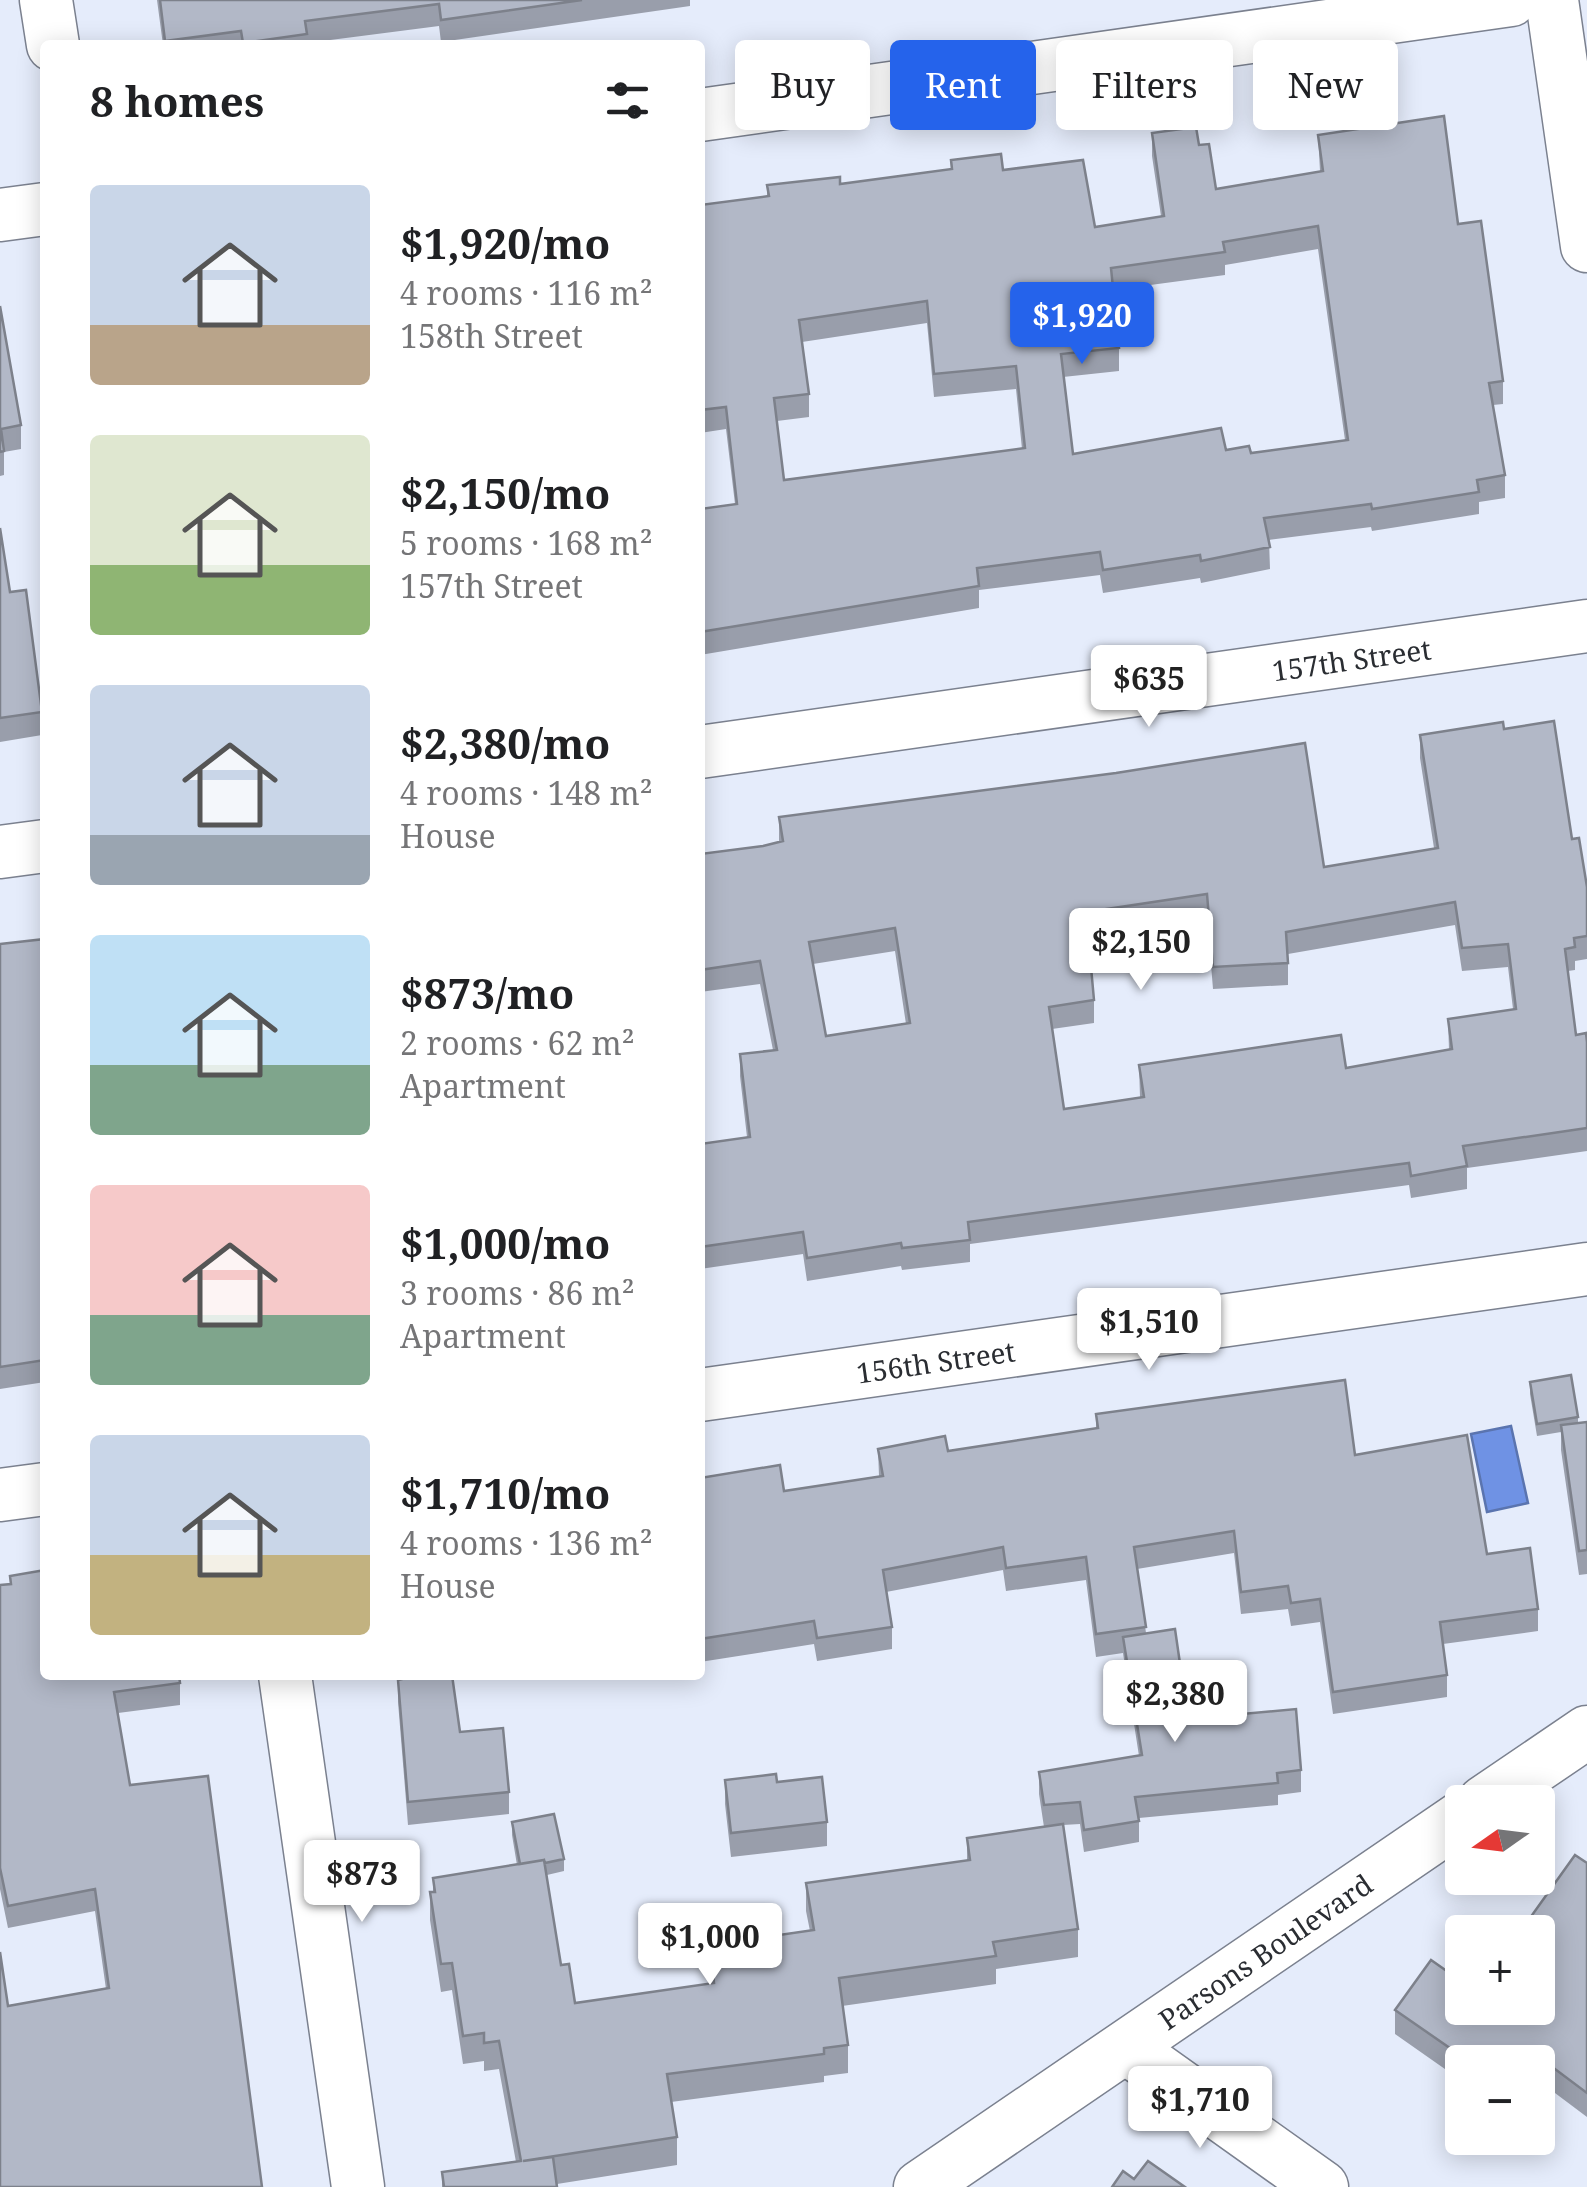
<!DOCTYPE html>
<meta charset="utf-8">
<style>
body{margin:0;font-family:"Noto Serif",serif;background:#f6f6f6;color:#202124;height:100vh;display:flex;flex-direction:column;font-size:38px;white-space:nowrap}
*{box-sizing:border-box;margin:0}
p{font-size:32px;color:#757577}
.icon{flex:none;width:55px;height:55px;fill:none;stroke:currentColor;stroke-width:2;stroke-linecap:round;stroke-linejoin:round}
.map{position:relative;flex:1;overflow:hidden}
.details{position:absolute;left:40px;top:40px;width:665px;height:1640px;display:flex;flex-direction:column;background:#fff;border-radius:10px;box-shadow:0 5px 25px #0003}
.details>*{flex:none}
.guide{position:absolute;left:735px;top:40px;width:700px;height:90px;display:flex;gap:20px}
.needle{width:65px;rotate:256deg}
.fabs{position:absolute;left:1445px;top:1785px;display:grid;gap:20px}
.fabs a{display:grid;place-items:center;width:110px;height:110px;border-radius:10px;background:#fff;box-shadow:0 5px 25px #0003;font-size:50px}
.price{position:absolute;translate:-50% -85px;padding:0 22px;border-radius:10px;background:#fff;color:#222;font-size:32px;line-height:65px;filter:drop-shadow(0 2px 5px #0008)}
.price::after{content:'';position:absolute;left:50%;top:60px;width:30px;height:22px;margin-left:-15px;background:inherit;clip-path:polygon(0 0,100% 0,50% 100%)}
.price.active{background:#2563eb;color:#fff}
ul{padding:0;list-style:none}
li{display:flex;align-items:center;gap:30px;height:250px;padding:0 50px}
li span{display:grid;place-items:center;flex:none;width:280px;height:200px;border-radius:10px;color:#555}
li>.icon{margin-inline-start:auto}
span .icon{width:120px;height:120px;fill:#fffc;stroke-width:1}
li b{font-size:42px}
h2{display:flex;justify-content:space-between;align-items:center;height:120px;padding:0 50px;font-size:42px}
.chip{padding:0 35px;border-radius:10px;background:#fff;box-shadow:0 5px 25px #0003;font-size:35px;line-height:90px}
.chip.active{background:#2563eb;color:#fff}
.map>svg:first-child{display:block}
.water{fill:#6f92e4;stroke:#5a74af;stroke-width:2.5}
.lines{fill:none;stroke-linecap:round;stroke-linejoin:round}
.minor-casing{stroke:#7b818f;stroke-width:55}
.minor{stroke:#fff;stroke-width:52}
.wall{fill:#999eab;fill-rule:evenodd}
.shaded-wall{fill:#7d818b}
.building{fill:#b2b8c7;stroke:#7d818b;stroke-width:2.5;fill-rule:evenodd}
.labels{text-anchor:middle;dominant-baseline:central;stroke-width:10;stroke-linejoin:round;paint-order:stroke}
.street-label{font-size:28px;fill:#2a2d32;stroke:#fff}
</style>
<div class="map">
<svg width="1587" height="2187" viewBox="0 0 1587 2187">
<rect width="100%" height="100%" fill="#e5ecfb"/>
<path class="water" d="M 1511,1426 L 1528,1503 L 1487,1512 L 1471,1434 Z"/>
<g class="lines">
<defs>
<g id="minor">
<path d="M 46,0 L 53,45"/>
<path d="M 1552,0 L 1587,246"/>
<path d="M 700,115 L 1511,0"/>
<path d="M 0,215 L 45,209"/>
<path id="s1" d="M 700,752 L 1587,626"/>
<path d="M 0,852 L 45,846"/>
<path id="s2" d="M 700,1395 L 1587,1269"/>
<path d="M 0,1495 L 45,1489"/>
<path d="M 285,1675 L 358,2187"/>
<path d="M 1484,1802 L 1587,1732"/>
<path d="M 1127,2048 L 1322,2187"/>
<path id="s3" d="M 920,2187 L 1462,1817"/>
</g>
</defs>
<use href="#minor" class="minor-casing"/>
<use href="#minor" class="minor"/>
</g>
<path class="wall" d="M 157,0 L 690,0 L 690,6 L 441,42 L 439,26 L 307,43 L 307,45 L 163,45 Z
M 1152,133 L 1199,145 L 1216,189 L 1320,171 L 1318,135 L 1458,224 L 1503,381 L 1503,404 L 1493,405 L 1505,475 L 1505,498 L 1479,502 L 1479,514 L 1372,531 L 1371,527 L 1269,540 L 1270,569 L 1201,583 L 1200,578 L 1103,593 L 1100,575 L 979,590 L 979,608 L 700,655 L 700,509 L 735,504 L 726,429 L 700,433 L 700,205 L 767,196 L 767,185 L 840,184 L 951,169 L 951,160 L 1003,170 L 1095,227 L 1161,216 L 1152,156 ZM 1318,249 L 1345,440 L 1251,453 L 1226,450 L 1073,454 L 1063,377 L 1119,371 L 1119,348 L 1113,290 L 1225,275 L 1225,265 ZM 927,323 L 934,397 L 1016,389 L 1022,449 L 784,480 L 777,421 L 809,417 L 809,394 L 802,342 Z
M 0,306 L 21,425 L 21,449 L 4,452 L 4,475 L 0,476 Z
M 0,528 L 10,592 L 42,712 L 42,735 L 0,742 Z
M 1504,729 L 1572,839 L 1587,887 L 1587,959 L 1575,961 L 1575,970 L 1568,971 L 1576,1035 L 1587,1042 L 1587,1151 L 1467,1168 L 1467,1189 L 1411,1198 L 1409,1185 L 970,1244 L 970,1262 L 902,1270 L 901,1266 L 807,1281 L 803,1254 L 700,1269 L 700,1144 L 747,1137 L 740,1076 L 740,1054 L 773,1050 L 760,984 L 700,992 L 700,854 L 763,846 L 779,842 L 779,817 L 1324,867 L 1434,848 L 1420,758 L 1420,735 ZM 1207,916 L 1213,989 L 1288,985 L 1288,954 L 1455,925 L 1462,971 L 1508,967 L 1513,1009 L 1448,1019 L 1449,1050 L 1346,1068 L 1139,1065 L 1140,1097 L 1064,1109 L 1052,1029 L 1094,1023 L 1094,1000 L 1088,934 ZM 895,951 L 906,1024 L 826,1036 L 813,964 Z
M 45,939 L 45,1382 L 0,1389 L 0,944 Z
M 1530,1382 L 1578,1417 L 1578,1423 L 1587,1422 L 1587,1574 L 1579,1575 L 1561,1450 L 1561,1432 L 1537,1436 L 1530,1394 Z
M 1096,1414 L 1355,1455 L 1487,1554 L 1538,1609 L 1538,1631 L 1443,1644 L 1447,1675 L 1447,1697 L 1333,1714 L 1320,1622 L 1291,1626 L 1288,1609 L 1241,1614 L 1234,1553 L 1137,1569 L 1146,1633 L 1188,1719 L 1301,1770 L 1301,1792 L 1278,1795 L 1278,1805 L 1139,1818 L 1139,1842 L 1084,1852 L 1080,1824 L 1063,1825 L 1078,1929 L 1078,1957 L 996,1969 L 996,1984 L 842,2006 L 848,2045 L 848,2073 L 824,2076 L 824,2082 L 671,2102 L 677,2137 L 677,2165 L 557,2184 L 557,2187 L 442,2187 L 442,2172 L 516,2162 L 499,2069 L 484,2071 L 484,2061 L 463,2064 L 452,1990 L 441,1992 L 430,1920 L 430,1892 L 433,1892 L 433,1878 L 517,1865 L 512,1835 L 512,1822 L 564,1859 L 564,1871 L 547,1875 L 561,1965 L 575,2003 L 711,1984 L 711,1956 L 737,1953 L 737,1941 L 810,1931 L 806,1911 L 806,1883 L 967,1860 L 967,1838 L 1044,1827 L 1039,1794 L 1039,1772 L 1139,1756 L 1123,1653 L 1096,1657 L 1086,1580 L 1006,1591 L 1003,1570 L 886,1592 L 892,1627 L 892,1649 L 817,1661 L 814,1644 L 700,1662 L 700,1478 L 784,1491 L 879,1476 L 878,1449 L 948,1451 L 1096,1429 Z
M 10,1576 L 180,1683 L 180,1705 L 118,1713 L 130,1785 L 262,2187 L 8,2006 L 106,1989 L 95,1911 L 8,1928 L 0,1889 L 0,1585 L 10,1584 Z
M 398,1675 L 452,1675 L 460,1732 L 509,1792 L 509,1814 L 408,1825 L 398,1702 Z
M 725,1780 L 777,1782 L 827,1822 L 827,1846 L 731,1857 L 725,1804 Z
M 1587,1863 L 1587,2117 L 1543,2084 L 1538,2092 L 1538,2062 L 1462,2062 L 1462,2081 L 1395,2034 L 1395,2010 L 1462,2008 Z"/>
<path class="shaded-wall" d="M 1543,2060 L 1543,2084 L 1538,2092 L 1538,2068 Z"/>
<path class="building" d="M 160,0 L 582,0 L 441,20 L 439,4 L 305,21 L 307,34 L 243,43 L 241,31 L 165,41 Z
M 1444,116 L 1458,224 L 1481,221 L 1503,381 L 1489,383 L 1505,475 L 1477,480 L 1479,492 L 1372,509 L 1371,504 L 1264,518 L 1270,547 L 1201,561 L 1200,555 L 1103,570 L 1100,552 L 977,568 L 979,586 L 700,632 L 700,509 L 737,504 L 726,407 L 700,410 L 700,205 L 769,196 L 767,185 L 840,177 L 840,184 L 952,169 L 951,160 L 1001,154 L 1003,170 L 1083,160 L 1095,227 L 1164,216 L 1152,133 L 1196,127 L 1199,145 L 1209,144 L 1216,189 L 1323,171 L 1318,135 ZM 1318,226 L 1348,440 L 1251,453 L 1249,446 L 1226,450 L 1221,428 L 1073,454 L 1061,354 L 1119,348 L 1111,268 L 1225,252 L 1223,242 ZM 927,301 L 934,374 L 1016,366 L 1025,448 L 784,480 L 774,398 L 809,394 L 799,320 Z
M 0,306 L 21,425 L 1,429 L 4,451 L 0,452 Z
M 0,528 L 10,592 L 26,590 L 42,712 L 0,718 Z
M 1554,721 L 1572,839 L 1579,838 L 1587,887 L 1587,936 L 1574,938 L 1575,947 L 1565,949 L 1576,1035 L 1586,1033 L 1587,1042 L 1587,1128 L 1463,1146 L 1467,1166 L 1411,1176 L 1409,1163 L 968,1222 L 970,1240 L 902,1248 L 901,1243 L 807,1258 L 803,1232 L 700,1247 L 700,1144 L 750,1137 L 740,1054 L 777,1050 L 760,961 L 700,970 L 700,854 L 763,846 L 783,841 L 779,817 L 1116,773 L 1305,743 L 1324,867 L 1438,848 L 1420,735 L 1503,722 L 1504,729 ZM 1207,894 L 1213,967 L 1288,963 L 1286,932 L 1455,902 L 1462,948 L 1508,944 L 1516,1009 L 1448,1019 L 1452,1049 L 1346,1068 L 1341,1035 L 1139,1065 L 1144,1097 L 1064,1109 L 1049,1007 L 1094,1000 L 1086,912 ZM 895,928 L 910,1023 L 826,1036 L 809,942 Z
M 45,939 L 45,1360 L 0,1367 L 0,944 Z
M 1571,1375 L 1578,1417 L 1537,1424 L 1530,1382 Z
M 1345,1380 L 1355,1455 L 1467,1435 L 1487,1554 L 1530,1548 L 1538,1609 L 1440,1622 L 1447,1675 L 1333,1692 L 1320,1599 L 1291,1603 L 1288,1586 L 1241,1592 L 1234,1531 L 1134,1547 L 1146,1627 L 1096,1634 L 1086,1557 L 1006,1568 L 1003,1547 L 883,1570 L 892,1627 L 817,1638 L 814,1621 L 700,1639 L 700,1478 L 780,1465 L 784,1491 L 883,1476 L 878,1449 L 945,1436 L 948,1451 L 1098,1428 L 1096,1414 Z
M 1587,1422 L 1587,1550 L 1579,1551 L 1561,1425 Z
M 45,1570 L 45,1675 L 179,1675 L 180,1683 L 114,1692 L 130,1785 L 208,1776 L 262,2187 L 0,2187 L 0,1952 L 8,2006 L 109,1988 L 95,1889 L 8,1906 L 0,1868 L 0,1585 L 11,1584 L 10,1576 Z
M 1175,1629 L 1188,1719 L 1296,1709 L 1301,1770 L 1277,1773 L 1278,1783 L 1135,1797 L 1139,1821 L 1084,1830 L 1080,1802 L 1044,1805 L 1039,1772 L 1142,1755 L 1123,1637 Z
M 402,1675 L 452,1675 L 460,1732 L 503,1728 L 509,1792 L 408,1802 L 398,1680 L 402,1679 Z
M 776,1774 L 777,1782 L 822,1777 L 827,1822 L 731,1833 L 725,1780 Z
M 554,1814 L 564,1859 L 545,1863 L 544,1860 L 520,1864 L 512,1822 Z
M 1063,1824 L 1078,1929 L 993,1942 L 996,1956 L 839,1978 L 848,2045 L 824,2048 L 824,2054 L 667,2074 L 677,2137 L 523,2161 L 553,2157 L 557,2187 L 444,2187 L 442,2172 L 521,2161 L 499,2041 L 484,2043 L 484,2033 L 463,2036 L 452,1963 L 441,1964 L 430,1892 L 435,1892 L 433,1878 L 544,1860 L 561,1965 L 569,1964 L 575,2003 L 714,1983 L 711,1956 L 738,1952 L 737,1941 L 814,1930 L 806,1883 L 970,1860 L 967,1838 Z
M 1575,1855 L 1587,1863 L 1587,2093 L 1543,2060 L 1538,2068 L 1538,2062 L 1470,2062 L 1395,2010 L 1431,1960 L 1451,1974 L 1454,1969 L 1462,1975 L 1462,2008 L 1538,2008 L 1538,1932 L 1520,1932 Z
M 1148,2161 L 1185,2187 L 1112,2187 L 1123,2171 L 1134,2179 Z"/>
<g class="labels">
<g class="street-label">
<text stroke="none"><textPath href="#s1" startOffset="658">157th Street</textPath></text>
<text stroke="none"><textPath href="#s2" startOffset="238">156th Street</textPath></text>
<text stroke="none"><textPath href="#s3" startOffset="418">Parsons Boulevard</textPath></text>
</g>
</g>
</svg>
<div class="fabs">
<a><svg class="needle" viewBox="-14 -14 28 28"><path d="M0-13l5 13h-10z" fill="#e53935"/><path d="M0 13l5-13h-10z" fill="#757577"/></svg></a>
<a>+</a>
<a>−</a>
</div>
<b class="price active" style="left:1082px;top:367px">$1,920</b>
<b class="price" style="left:1149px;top:730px">$635</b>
<b class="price" style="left:1141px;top:993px">$2,150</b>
<b class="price" style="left:1149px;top:1373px">$1,510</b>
<b class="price" style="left:1175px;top:1745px">$2,380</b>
<b class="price" style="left:362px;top:1925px">$873</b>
<b class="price" style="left:710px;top:1988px">$1,000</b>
<b class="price" style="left:1200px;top:2151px">$1,710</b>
<div class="guide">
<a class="chip">Buy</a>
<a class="chip active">Rent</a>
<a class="chip">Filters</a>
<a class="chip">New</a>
</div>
<section class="details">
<h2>8 homes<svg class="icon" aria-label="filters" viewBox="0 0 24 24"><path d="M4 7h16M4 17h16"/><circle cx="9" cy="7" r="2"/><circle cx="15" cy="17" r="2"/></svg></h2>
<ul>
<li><span style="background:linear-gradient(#c9d6e8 70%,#b9a48a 0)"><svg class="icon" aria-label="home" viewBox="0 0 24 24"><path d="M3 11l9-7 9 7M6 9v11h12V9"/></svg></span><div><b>$1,920/mo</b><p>4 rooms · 116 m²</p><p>158th Street</p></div></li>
<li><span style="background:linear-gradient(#dfe7d0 65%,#8fb573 0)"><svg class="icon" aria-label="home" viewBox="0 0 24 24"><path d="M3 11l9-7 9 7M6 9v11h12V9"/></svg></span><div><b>$2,150/mo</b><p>5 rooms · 168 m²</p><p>157th Street</p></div></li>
<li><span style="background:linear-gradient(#c9d6e8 75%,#9aa5b1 0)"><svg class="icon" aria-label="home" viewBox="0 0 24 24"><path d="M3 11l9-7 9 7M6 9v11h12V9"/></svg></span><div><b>$2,380/mo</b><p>4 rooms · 148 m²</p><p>House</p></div></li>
<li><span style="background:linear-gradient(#bfe0f5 65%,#7fa58c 0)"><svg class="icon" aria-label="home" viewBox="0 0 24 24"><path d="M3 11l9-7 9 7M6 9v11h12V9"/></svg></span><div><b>$873/mo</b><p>2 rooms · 62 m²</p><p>Apartment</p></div></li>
<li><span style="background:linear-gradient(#f6c9c9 65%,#7fa58c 0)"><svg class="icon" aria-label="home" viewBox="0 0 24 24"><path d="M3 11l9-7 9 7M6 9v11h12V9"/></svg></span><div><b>$1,000/mo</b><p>3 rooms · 86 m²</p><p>Apartment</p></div></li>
<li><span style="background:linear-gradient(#c9d6e8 60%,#c2b280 0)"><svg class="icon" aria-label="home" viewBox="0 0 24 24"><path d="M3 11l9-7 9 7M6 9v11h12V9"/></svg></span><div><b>$1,710/mo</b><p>4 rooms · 136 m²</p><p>House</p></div></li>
</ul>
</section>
</div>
